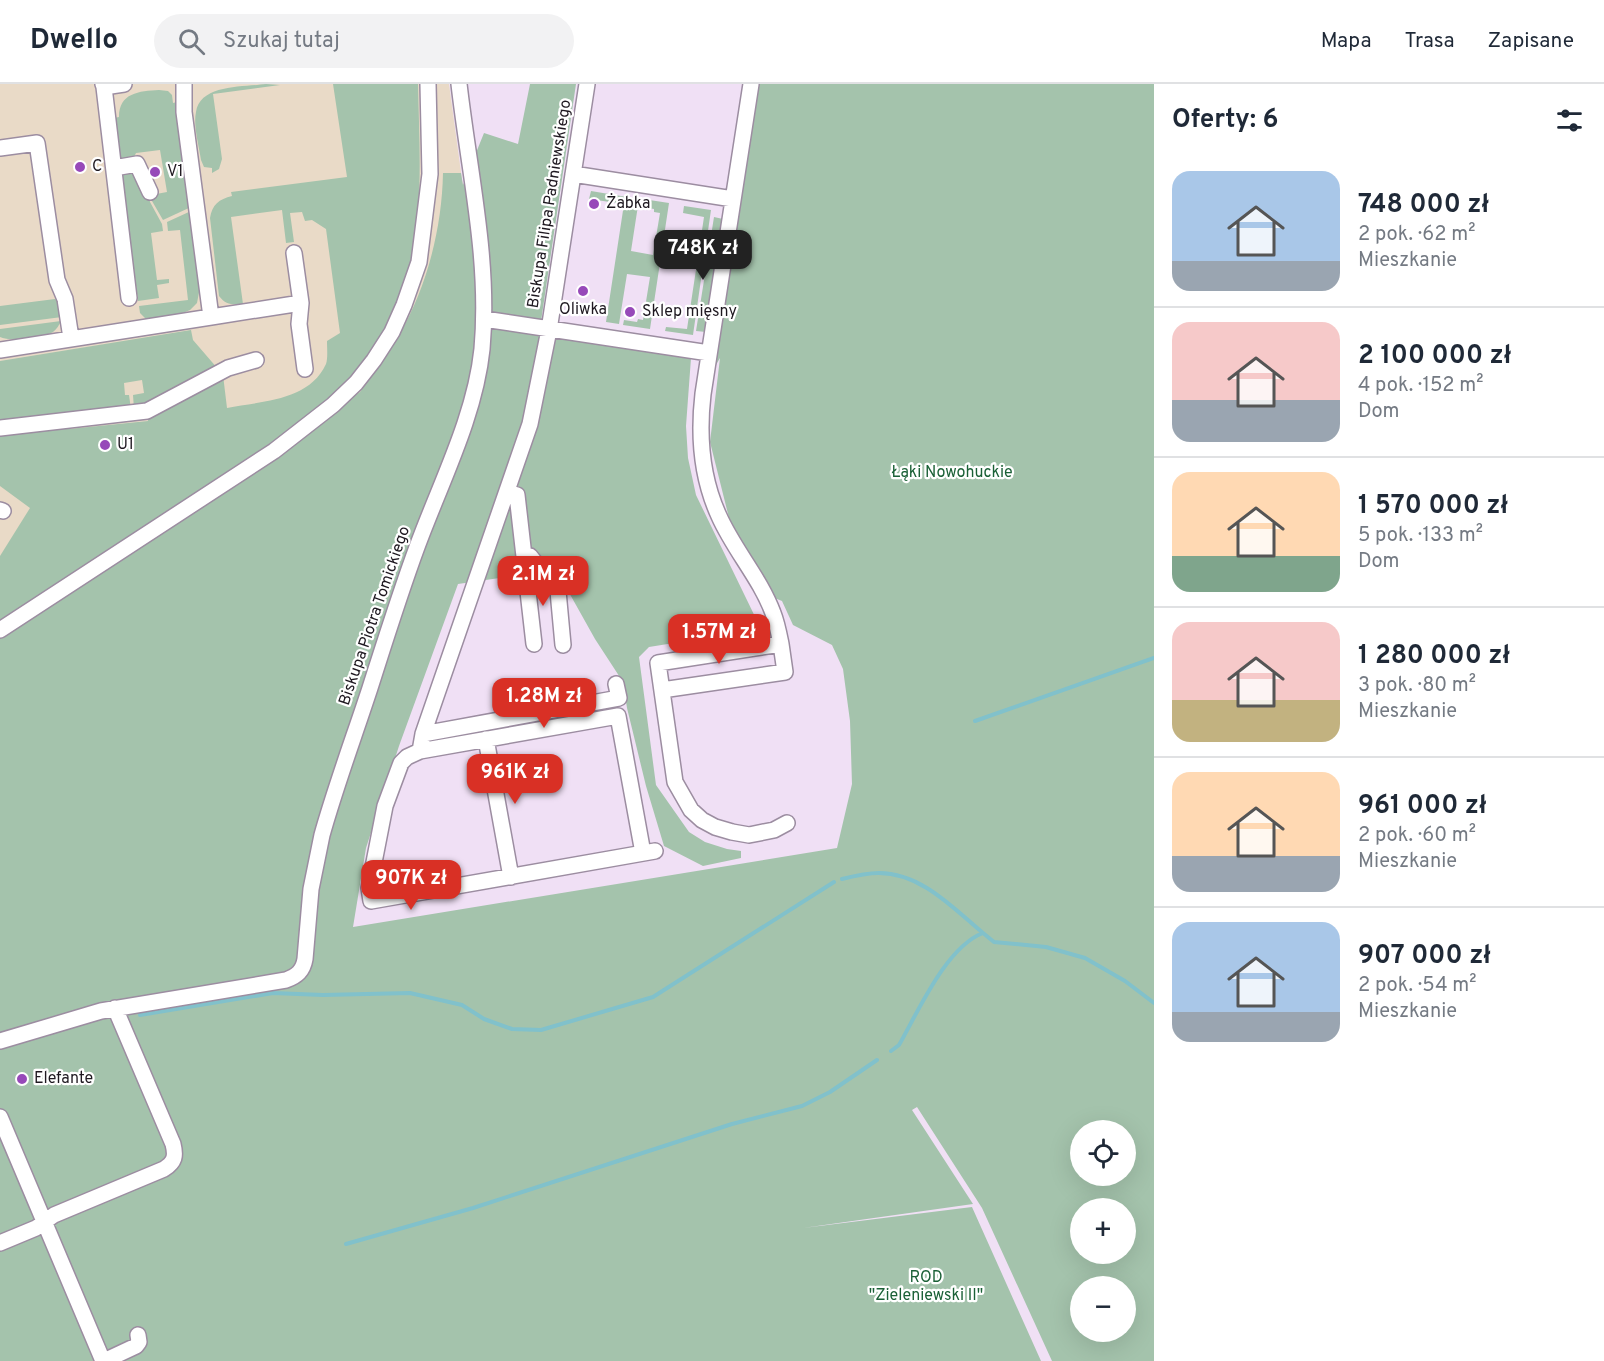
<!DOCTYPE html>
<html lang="pl">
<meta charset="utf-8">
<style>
body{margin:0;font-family:Overpass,sans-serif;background:#f2f2f3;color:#1f2937;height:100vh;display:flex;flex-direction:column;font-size:22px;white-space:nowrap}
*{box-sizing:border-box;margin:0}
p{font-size:20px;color:#747a83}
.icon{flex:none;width:33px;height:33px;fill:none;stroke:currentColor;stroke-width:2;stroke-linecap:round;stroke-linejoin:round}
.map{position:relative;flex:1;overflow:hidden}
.panel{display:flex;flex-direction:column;background:#fff;width:450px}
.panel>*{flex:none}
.fabs{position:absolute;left:1070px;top:1036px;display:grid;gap:12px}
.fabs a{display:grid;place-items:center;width:66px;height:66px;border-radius:50%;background:#fff;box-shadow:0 6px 24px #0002;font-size:30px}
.price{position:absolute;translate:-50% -51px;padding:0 14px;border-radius:12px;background:#d93025;color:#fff;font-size:20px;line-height:39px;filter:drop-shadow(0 2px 3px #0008)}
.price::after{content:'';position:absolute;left:50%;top:36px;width:18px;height:14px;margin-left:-9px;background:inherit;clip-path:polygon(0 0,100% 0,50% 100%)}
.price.active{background:#222;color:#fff}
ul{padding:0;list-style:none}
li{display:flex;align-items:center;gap:18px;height:150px;padding:0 18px}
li+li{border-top:2px solid #e0e1e3}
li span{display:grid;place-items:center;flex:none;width:168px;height:120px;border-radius:18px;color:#555}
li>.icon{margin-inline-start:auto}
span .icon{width:72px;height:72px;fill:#fffc;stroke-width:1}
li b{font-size:26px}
h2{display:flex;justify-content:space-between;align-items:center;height:72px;padding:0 18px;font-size:26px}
header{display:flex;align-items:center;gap:36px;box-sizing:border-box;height:84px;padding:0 30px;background:#fff;border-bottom:2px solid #e0e1e3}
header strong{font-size:28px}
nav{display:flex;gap:33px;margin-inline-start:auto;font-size:21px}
.search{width:420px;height:54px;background:#f2f2f3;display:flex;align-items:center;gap:15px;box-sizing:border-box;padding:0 21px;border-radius:33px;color:#747a83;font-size:22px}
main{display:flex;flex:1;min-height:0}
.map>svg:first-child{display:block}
.industrial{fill:#e9dac7}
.green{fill:#a4c3ac;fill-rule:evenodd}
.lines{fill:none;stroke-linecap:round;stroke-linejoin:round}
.stream{stroke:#81c1cb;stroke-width:4}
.minor-casing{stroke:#9c8da1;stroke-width:18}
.minor{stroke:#fff;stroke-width:15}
.poi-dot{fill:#9749b9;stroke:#fff;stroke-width:2}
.labels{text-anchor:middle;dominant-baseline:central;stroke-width:4.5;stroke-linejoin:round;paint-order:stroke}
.poi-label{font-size:16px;fill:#1e1820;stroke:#fff;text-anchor:start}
.street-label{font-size:16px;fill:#1e1820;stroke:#fff}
.park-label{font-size:16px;fill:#1a6036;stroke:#fff}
</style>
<header>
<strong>Dwello</strong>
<div class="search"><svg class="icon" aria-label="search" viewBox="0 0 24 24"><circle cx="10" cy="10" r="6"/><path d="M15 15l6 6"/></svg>Szukaj tutaj</div>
<nav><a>Mapa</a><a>Trasa</a><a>Zapisane</a></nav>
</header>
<main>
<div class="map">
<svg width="1154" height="1277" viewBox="0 0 1154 1277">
<rect width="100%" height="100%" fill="#f0e0f5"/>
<path class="industrial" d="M 0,0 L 449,0 L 463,103 L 397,320 L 0,592 Z"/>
<path class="green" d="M 266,0 L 280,1 L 213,10 L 222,75 L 219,85 L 212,89 L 212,84 L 204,83 L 201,76 C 199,61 193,42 196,28 C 200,0 244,3 266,0 Z
M 333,0 L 418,0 C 420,93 429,188 372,268 C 349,300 317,326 286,349 L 0,540 L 0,472 L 30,424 L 0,402 L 0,348 L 69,340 L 69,345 L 148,337 L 147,330 L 223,291 L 227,324 C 262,317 309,317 326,280 C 328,274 327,264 327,257 L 340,249 L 326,145 L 312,136 L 305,137 L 302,128 L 290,129 L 294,158 L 286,159 L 282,126 L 231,133 L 243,220 C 232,221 226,221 219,212 L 210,134 C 212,121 219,115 232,112 L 231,108 L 347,93 Z
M 530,0 L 576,0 L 539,251 L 691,274 L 686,342 L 688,374 L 696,411 L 761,545 L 649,563 L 639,573 L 656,701 L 689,748 L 705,758 L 727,765 L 741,767 L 741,774 L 703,782 L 664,762 L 646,702 L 627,624 L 623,598 L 595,555 L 562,496 L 562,485 L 458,500 L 399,662 L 366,764 L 353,843 L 837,764 L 852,700 L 850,637 L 843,585 L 832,561 L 793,541 L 782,517 L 772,513 L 731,442 L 710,358 L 720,274 L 716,281 L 714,277 L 758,0 L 1154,0 L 1154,1277 L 1052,1277 L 982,1124 L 917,1023 L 912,1026 L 973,1120 L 803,1144 L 972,1123 L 1041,1277 L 0,1277 L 0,551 L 360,308 C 373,290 387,271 399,251 C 427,203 442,144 443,89 L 461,89 L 463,101 L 484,49 L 518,60 ZM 1080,1047 L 1125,1047 L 1125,1092 L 1080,1092 ZM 1080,1125 L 1125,1125 L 1125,1170 L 1080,1170 ZM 1080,1203 L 1125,1203 L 1125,1248 L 1080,1248 Z
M 159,6 L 168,7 L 172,11 L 173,19 L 177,18 L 191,123 L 163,136 L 152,117 L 151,111 L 167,108 L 160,66 L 136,69 L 134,73 L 122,76 L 120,75 L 114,34 L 119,33 C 119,9 139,7 159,6 Z
M 131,88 L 149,108 L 150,118 L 162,140 L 163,147 L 151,149 L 157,196 L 169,195 L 169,199 L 157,201 L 159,214 L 138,217 L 122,90 Z
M 591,107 L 639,115 L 631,167 L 653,171 L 660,129 L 654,128 L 654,125 L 642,123 L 643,115 L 669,119 L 650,245 L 623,241 L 624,236 L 637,238 L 638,235 L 643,236 L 650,193 L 627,190 L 619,240 L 606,238 L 624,120 L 589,115 Z
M 684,122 L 711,126 L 693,251 L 665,247 L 666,243 L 687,245 L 704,133 L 683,129 Z
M 191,127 L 201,198 L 197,219 L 190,226 L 178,231 L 146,235 L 140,229 L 139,222 L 188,216 L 180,146 L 168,147 L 167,138 Z
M 714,133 L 723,135 L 706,248 L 696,247 Z
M 55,215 L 58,217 L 62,233 L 0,241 L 0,222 Z
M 61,237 C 59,241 57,245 53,248 C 43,254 10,258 0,253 L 0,245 Z
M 191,246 L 193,256 L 218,285 L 134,325 L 133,311 L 144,309 L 142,296 L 124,299 L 125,311 L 129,311 L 131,325 L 0,340 L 0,277 Z"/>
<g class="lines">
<path class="stream" d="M 975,637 L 1154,574
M 842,795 C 854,792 867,789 879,789 C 921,789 953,824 983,849
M 140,931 L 273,909 L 323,911 L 410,909 L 462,921 L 484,935 L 512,945 L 541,946 L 653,913 L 834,798
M 891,967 L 899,961 C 918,928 946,863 983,849 L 994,858 L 1046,863 L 1085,874 L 1125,897 L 1154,919
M 346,1160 L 473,1124 L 732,1040 L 802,1022 L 830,1008 L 877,976"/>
<defs>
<path id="minor" d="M 103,0 L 104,3 L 124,0
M 587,0 L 549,246 L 530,340 L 423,650 L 420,667 L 407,673 L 401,679 L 385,722 L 369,804 L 371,817 L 655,767
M 751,0 L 703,310 C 698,353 701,393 719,432 C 734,466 760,494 773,529 C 777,539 779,550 781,560 L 658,579 L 675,698 L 691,726 L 702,736 L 715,743 L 732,748 L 749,751 L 774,746 L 787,739
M 104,3 L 129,214
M 0,64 L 37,59 L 57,196 L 65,215 L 71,254
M 114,84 L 137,80 L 150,108
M 573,90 L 733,115
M 294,169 L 301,219 L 299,240 L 305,285
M 211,233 L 301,219
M 484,235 L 709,269
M 0,266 L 211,233 L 184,28 L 184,0
M 0,344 L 147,327 L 228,284 L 256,276
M 507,408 L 517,411 L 534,560
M 0,426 L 3,427
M 524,473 L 530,472 L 558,507 L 563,561
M 0,546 L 274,367 L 333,321 L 356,299 L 374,276 L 392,248 L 404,221 L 419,178 L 430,90 L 428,0
M 662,606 L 785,588 L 781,560
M 423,650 L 619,614 L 616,600
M 486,655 L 511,793
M 420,667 L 618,632 L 643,769
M 0,957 L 101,927 L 286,896 C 297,892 303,887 305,875 L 311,805 L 322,751 C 336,701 354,653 370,604 C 385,557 400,509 417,463 C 440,400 475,333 482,265 C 490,176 469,88 459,0
M 0,1033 L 103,1277
M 0,1159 L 36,1144 L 54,1131 L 164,1085 C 175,1078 176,1072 173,1060 L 115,924
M 104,1277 L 136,1262 L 139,1258 L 138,1251"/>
</defs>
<use href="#minor" class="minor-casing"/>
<use href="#minor" class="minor"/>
</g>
<g class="poi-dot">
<circle cx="80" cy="83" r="6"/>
<circle cx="155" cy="88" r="6"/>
<circle cx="594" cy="120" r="6"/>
<circle cx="583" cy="207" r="6"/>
<circle cx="630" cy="228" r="6"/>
<circle cx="105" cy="361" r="6"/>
<circle cx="22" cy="995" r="6"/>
</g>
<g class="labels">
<g class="poi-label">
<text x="92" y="83">C</text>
<text x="167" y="88">V1</text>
<text x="606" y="120">Żabka</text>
<text x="583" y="226" text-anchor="middle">Oliwka</text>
<text x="642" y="228">Sklep mięsny</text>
<text x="117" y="361">U1</text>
<text x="34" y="995">Elefante</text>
</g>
<g class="street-label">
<text transform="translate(550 120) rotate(-81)">Biskupa Filipa Padniewskiego</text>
<text transform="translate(375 532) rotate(-71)">Biskupa Piotra Tomickiego</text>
</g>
<g class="park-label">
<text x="952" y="389">Łąki Nowohuckie</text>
<text x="926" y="1194">ROD<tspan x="926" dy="18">"Zieleniewski II"</tspan></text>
</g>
</g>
</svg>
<div class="fabs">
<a><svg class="icon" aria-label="locate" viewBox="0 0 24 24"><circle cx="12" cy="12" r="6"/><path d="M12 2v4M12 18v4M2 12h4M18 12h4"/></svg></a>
<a>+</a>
<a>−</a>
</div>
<b class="price active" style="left:703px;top:197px">748K zł</b>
<b class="price" style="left:543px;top:523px">2.1M zł</b>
<b class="price" style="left:719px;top:581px">1.57M zł</b>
<b class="price" style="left:544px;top:645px">1.28M zł</b>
<b class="price" style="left:515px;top:721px">961K zł</b>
<b class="price" style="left:411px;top:827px">907K zł</b>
</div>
<section class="panel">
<h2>Oferty: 6<svg class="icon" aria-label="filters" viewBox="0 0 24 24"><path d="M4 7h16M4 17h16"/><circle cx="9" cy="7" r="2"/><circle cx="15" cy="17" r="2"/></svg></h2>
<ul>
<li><span style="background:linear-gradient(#a9c7e8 75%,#9aa5b1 0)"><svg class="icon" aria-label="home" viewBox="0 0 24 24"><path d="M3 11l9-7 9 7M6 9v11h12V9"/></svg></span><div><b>748 000 zł</b><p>2 pok. · 62 m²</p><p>Mieszkanie</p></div></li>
<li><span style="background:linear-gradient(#f6c9c9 65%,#9aa5b1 0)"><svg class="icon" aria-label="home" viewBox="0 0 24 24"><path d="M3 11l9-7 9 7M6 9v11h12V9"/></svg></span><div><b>2 100 000 zł</b><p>4 pok. · 152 m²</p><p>Dom</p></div></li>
<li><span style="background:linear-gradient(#ffd9b3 70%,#7fa58c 0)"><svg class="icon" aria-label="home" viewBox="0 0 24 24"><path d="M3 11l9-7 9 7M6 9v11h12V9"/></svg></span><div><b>1 570 000 zł</b><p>5 pok. · 133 m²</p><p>Dom</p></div></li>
<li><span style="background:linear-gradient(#f6c9c9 65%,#c2b280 0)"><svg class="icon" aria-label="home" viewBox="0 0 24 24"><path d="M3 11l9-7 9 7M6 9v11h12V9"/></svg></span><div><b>1 280 000 zł</b><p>3 pok. · 80 m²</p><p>Mieszkanie</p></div></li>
<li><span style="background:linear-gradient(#ffd9b3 70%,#9aa5b1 0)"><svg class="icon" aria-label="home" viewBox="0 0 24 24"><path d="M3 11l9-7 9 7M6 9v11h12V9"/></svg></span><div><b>961 000 zł</b><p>2 pok. · 60 m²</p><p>Mieszkanie</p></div></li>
<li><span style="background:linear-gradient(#a9c7e8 75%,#9aa5b1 0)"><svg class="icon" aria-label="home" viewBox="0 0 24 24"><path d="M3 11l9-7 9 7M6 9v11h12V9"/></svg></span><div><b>907 000 zł</b><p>2 pok. · 54 m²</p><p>Mieszkanie</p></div></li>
</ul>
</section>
</main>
